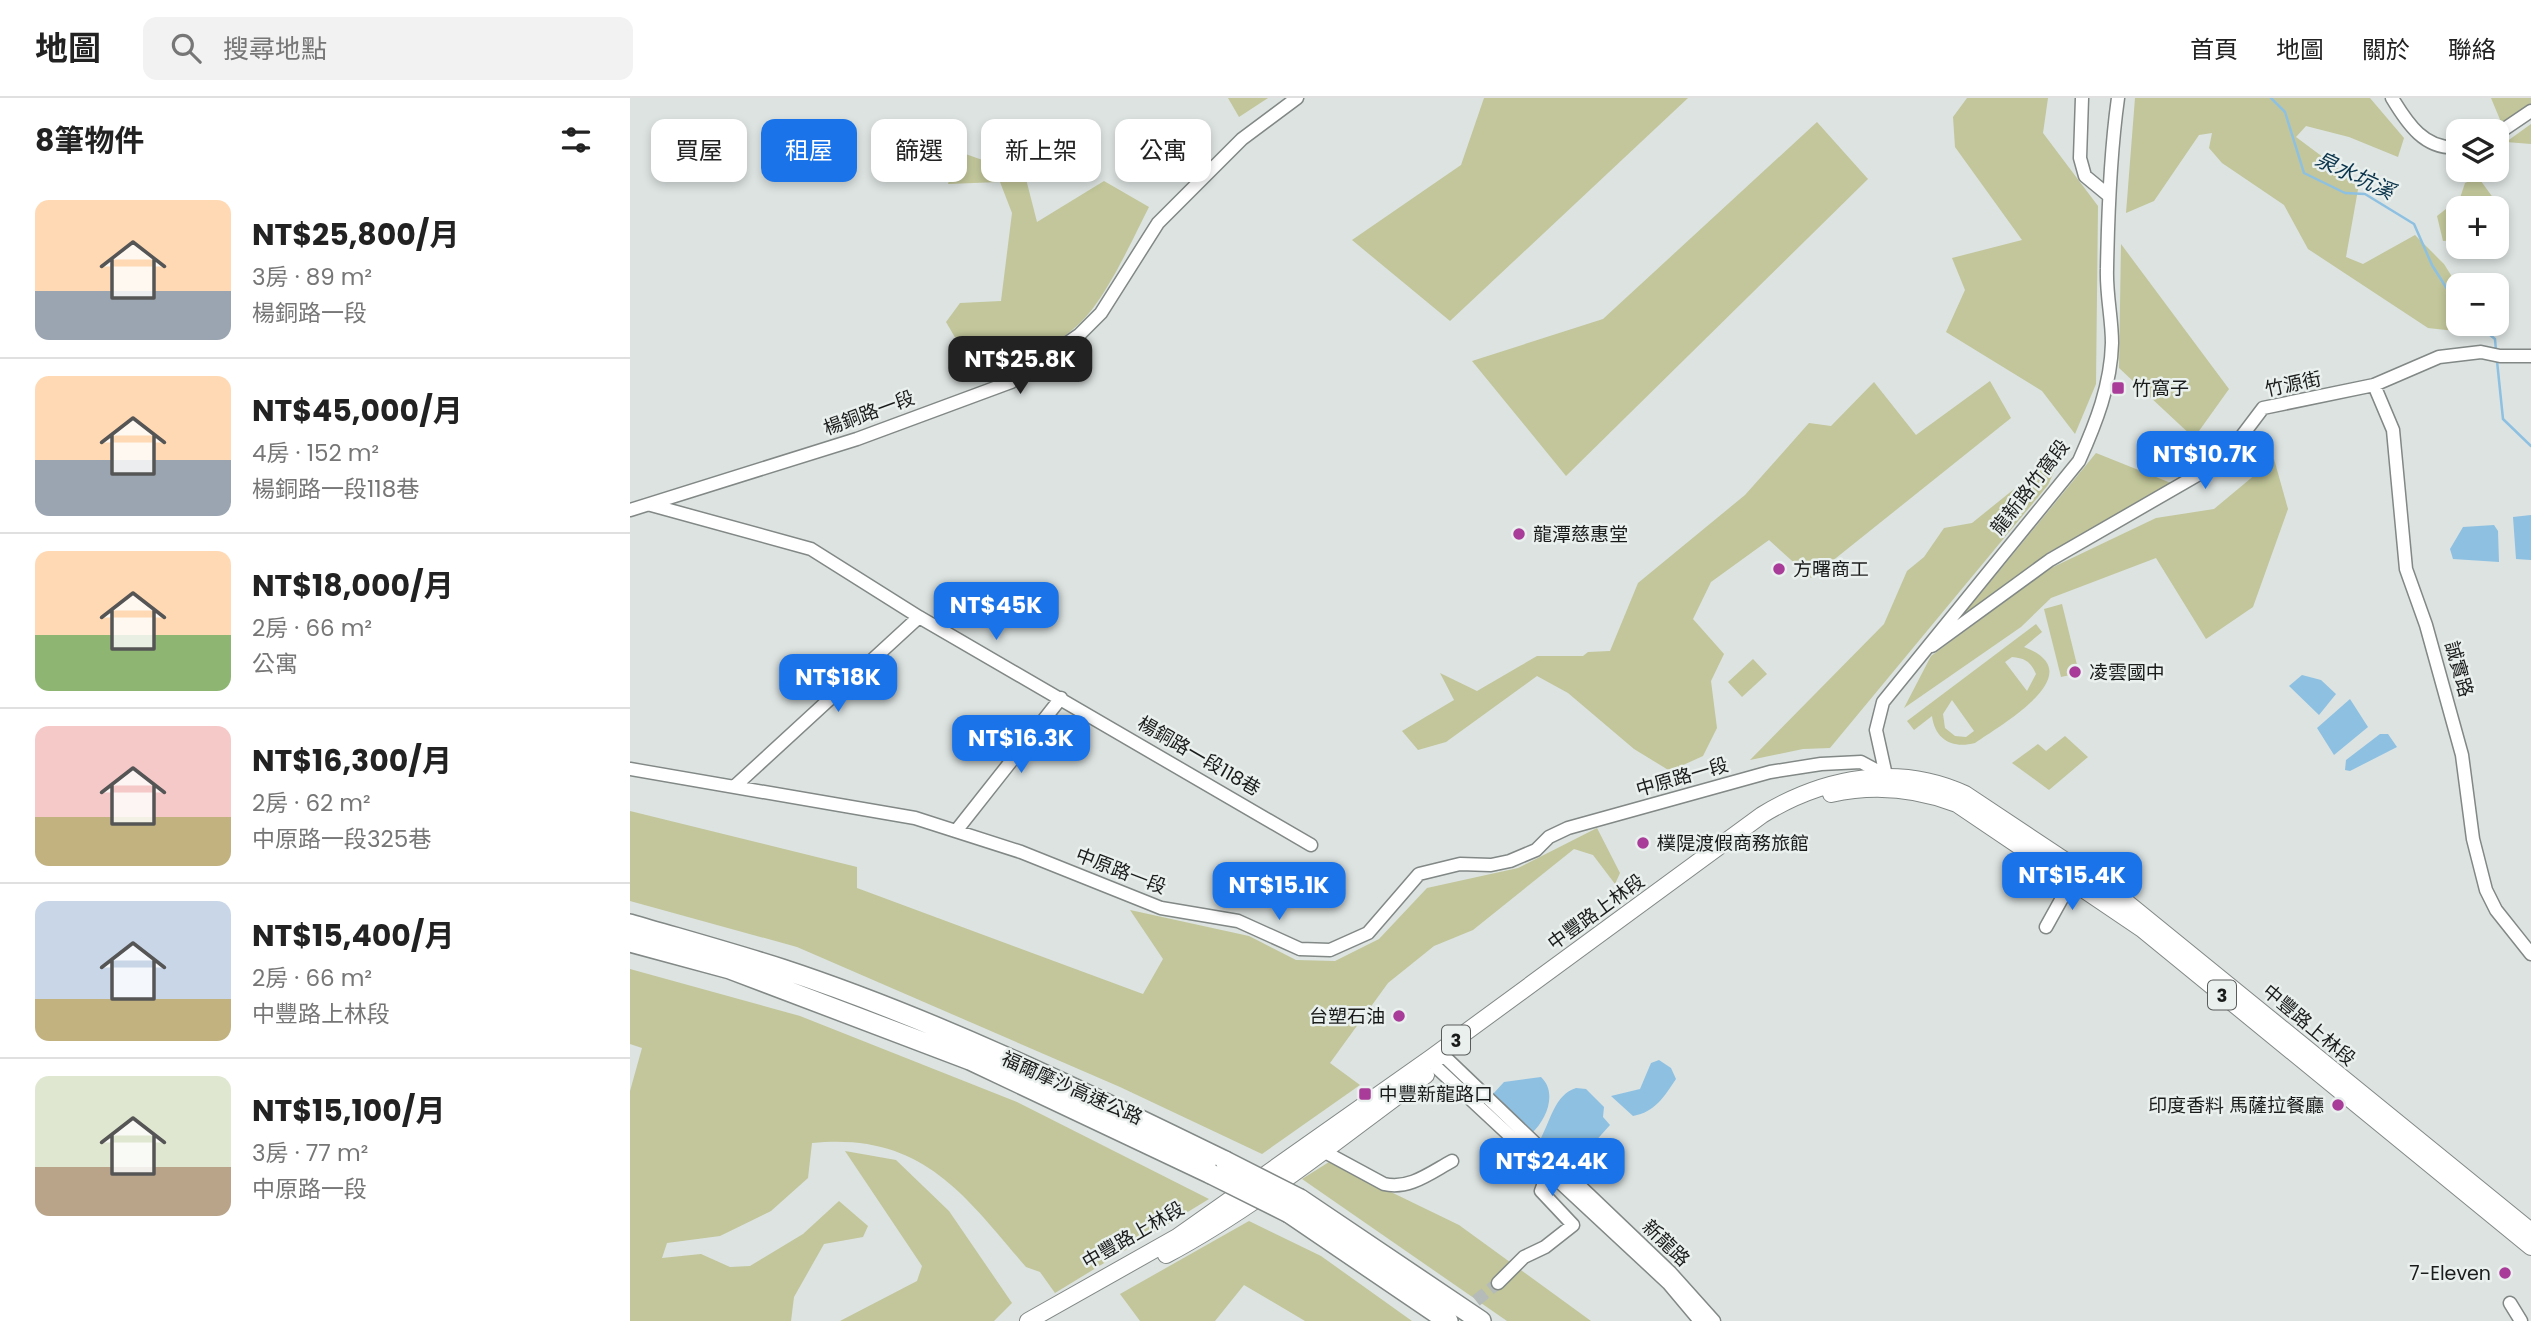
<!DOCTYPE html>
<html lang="zh-TW">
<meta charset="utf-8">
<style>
body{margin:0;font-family:Poppins,"Noto Sans TC",sans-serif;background:#f2f2f2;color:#222;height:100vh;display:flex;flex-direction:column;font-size:26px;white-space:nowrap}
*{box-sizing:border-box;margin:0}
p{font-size:23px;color:#767676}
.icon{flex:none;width:38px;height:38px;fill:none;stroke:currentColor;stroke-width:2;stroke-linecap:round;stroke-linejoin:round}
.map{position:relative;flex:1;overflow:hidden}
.sheet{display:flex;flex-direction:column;background:#fff;width:630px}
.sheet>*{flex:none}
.hud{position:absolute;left:21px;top:21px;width:665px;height:63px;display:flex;gap:14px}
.tools{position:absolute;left:1816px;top:21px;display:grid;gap:14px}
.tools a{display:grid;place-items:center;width:63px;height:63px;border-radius:14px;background:#fff;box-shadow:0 4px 10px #0003;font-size:35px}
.price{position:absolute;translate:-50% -60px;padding:0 16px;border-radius:14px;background:#1a73e8;color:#fff;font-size:23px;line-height:46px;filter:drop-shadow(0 2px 4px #0008)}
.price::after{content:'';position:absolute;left:50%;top:42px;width:21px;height:16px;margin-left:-10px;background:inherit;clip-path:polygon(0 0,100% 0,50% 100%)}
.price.selected{background:#222;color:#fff}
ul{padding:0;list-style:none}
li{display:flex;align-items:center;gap:21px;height:175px;padding:0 35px}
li+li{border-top:2px solid #e0e0e0}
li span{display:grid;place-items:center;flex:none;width:196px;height:140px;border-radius:14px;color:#555}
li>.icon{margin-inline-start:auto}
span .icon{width:84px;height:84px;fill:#fffc;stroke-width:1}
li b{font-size:30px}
h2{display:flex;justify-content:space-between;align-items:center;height:84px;padding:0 35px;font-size:30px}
.chip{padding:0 24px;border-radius:14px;background:#fff;box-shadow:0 4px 10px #0003;font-size:24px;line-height:63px}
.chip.selected{background:#1a73e8;color:#fff}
header{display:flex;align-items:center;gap:42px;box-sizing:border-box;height:98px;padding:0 35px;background:#fff;border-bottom:2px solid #e0e0e0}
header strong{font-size:33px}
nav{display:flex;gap:38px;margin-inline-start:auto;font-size:24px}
.search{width:490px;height:63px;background:#f2f2f2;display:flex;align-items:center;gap:18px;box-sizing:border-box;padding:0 24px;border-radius:14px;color:#767676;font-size:26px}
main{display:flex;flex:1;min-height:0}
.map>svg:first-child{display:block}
.green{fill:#c2c69a;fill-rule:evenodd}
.water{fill:#8ec0e2}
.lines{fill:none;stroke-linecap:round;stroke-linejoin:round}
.stream{stroke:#8ec0e2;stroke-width:2.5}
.minor-tunnel{stroke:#b5bbb9;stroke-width:12;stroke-dasharray:12 6;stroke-linecap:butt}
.minor-casing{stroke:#818886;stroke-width:15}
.major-casing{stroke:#818886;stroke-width:18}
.highway-casing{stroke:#818886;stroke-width:22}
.minor{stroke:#fff;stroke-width:12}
.major{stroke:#fff;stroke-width:16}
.highway{stroke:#fff;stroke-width:19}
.highway-bridge-casing{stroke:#818886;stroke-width:22;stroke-linecap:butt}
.highway-bridge{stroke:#fff;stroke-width:19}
.poi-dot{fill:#a93b99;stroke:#e9f0ee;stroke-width:2.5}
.labels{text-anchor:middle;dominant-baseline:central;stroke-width:5;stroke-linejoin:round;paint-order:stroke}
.shield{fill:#e9f0ee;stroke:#585c5a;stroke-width:2}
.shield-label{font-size:18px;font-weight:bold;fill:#1a1c1b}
.street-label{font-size:19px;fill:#1a1c1b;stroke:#e9f0ee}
.poi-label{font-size:19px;fill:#1a1c1b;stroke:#e9f0ee;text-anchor:start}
.water-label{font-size:21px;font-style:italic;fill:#0a344b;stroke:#e9f0ee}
</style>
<header>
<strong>地圖</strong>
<div class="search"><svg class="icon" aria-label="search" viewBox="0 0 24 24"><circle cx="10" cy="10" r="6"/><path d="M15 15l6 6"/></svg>搜尋地點</div>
<nav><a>首頁</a><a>地圖</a><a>關於</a><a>聯絡</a></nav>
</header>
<main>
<section class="sheet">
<h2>8筆物件<svg class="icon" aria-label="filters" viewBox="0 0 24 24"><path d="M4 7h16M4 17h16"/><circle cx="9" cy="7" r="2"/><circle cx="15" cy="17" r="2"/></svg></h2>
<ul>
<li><span style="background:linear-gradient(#ffd9b3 65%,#9aa5b1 0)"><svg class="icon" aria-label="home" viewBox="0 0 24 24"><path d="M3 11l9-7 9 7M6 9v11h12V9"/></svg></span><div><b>NT$25,800/月</b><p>3房 · 89 m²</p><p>楊銅路一段</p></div></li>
<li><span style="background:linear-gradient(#ffd9b3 60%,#9aa5b1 0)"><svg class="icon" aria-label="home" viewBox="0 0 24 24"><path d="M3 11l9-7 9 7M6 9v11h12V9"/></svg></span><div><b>NT$45,000/月</b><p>4房 · 152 m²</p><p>楊銅路一段118巷</p></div></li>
<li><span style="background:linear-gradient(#ffd9b3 60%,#8fb573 0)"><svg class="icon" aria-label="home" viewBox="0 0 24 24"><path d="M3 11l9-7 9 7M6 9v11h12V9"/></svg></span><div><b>NT$18,000/月</b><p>2房 · 66 m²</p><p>公寓</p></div></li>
<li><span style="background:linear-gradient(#f6c9c9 65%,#c2b280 0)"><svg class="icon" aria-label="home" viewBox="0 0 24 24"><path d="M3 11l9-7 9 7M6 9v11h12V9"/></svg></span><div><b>NT$16,300/月</b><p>2房 · 62 m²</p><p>中原路一段325巷</p></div></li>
<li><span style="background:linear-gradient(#c9d6e8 70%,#c2b280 0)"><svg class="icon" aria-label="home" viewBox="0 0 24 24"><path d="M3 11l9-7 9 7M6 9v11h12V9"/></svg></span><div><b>NT$15,400/月</b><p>2房 · 66 m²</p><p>中豐路上林段</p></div></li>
<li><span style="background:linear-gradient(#dfe7d0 65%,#b9a48a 0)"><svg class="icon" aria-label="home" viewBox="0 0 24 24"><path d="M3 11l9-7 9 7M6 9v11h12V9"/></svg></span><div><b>NT$15,100/月</b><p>3房 · 77 m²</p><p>中原路一段</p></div></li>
</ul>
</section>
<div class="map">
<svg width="1901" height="1223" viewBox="0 0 1901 1223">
<rect width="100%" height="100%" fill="#dce3e1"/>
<path class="green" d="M 598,0 L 638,0 L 609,19 Z
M 854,0 L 1058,0 L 820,223 L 722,142 L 831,67 Z
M 1337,0 L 1418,0 L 1413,35 L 1468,108 L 1466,286 L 1445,336 L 1412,293 L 1316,234 L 1335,192 L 1322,160 L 1392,142 L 1325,49 L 1323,19 Z
M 1505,0 L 1740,0 L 1774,40 L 1768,59 L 1719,39 L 1676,28 L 1666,39 L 1729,86 L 1716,159 L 1733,166 L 1785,137 L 1814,166 L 1829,190 L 1829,226 L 1842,226 L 1843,235 L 1798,230 L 1678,151 L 1654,107 L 1592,65 L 1579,50 L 1582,35 L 1569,37 L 1524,103 L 1496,115 Z
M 1861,0 L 1901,0 L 1901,9 L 1871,24 Z
M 1187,24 L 1238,81 L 936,378 L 842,263 L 973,221 Z
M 1901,26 L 1901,46 L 1876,44 Z
M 327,53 L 395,77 L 407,124 L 474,83 L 519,109 C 502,142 476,201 449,226 C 422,251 383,268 351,284 L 316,224 L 330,205 L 371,203 L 382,115 L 370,84 L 318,86 Z
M 1848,79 L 1864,101 L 1858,110 L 1829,110 L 1829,142 L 1813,143 L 1807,118 L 1830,100 L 1835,85 Z
M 1491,146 L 1599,291 L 1564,340 L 1489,270 Z
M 1360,283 L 1381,320 L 1181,480 L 1139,442 L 1081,484 L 1063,521 L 1094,556 L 1081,583 L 1087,630 L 1073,658 L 1040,673 L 1004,651 L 938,595 L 907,578 L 816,644 L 788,652 L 772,633 L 824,602 L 810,575 L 847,593 L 907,558 L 953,558 L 958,554 L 980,553 L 1008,485 L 1115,397 L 1179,325 L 1201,328 L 1244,284 L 1286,337 Z
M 1435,350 L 1418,387 L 1200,650 L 1173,651 L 1120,662 L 1254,526 L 1277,473 L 1294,459 L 1314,430 L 1342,425 Z
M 1466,355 L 1541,385 L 1498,413 L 1419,454 L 1324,531 L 1319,524 L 1342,506 Z
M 1644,361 L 1658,411 L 1623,509 L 1576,541 L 1526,460 L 1421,500 L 1391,529 L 1274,610 L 1301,558 L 1419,471 L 1526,420 L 1584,411 Z
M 1432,506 L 1449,575 L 1431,579 L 1414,511 Z
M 1406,526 L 1412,534 L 1394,549 C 1464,575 1370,627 1345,645 C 1323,651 1305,642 1302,618 L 1284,632 L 1277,623 ZM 1382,559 C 1395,560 1401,564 1406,576 L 1397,593 L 1375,564 ZM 1322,602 L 1344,633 L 1336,639 L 1325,638 L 1315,630 L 1313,616 Z
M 1123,561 L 1137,576 L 1112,599 L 1098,584 Z
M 1435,638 L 1458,659 L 1419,692 L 1382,665 L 1408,646 L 1416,653 Z
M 0,713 L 227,769 L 227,790 L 513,896 L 533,861 L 500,812 L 619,838 L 666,862 L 705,863 L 749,841 L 797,790 L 888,770 L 967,730 L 990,775 L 985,786 L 963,757 L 944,751 L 843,832 L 804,848 L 758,885 L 700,965 L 730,987 L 632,1056 L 490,989 L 167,849 L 0,803 Z
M 0,871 L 170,918 L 387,1004 L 579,1101 L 425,1195 L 410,1174 L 396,1169 C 333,1095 291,1034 182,1045 L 178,1080 L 141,1113 L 90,1138 L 37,1145 L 32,1160 L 71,1156 L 100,1169 L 120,1168 L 173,1136 L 209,1103 L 238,1128 L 233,1139 L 194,1146 L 164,1199 L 161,1223 L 0,1223 L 0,993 L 12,950 L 0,946 Z
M 215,1053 L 266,1062 L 319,1113 L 382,1205 L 364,1223 L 210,1223 L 287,1183 L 292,1168 Z
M 699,1064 L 829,1127 L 961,1223 L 877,1223 L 672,1081 Z
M 619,1123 L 691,1158 L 782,1223 L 675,1223 L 614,1187 L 585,1223 L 510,1223 L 490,1196 Z"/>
<path class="water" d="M 1901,417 L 1901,462 L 1886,461 L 1883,419 Z
M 1864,427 L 1868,433 L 1869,464 L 1823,461 L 1820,451 L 1833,429 Z
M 1672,577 L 1691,582 L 1706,596 L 1689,617 L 1659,588 Z
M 1720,601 L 1738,629 L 1704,657 L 1687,630 Z
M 1750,636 L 1758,636 L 1767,649 L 1720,673 L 1715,672 L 1716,662 Z
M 1029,962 L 1041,970 L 1046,981 C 1034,999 1025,1014 1003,1018 L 981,998 L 1010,991 L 1021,965 Z
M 911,979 C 928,995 916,1022 902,1035 L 863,996 L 874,984 Z
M 946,990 L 956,991 L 974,1009 L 973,1019 L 980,1027 L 954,1056 L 934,1063 L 910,1042 C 920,1024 925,996 946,990 Z"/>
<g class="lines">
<path class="stream" d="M 1641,0 L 1655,14 L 1674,75 L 1715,95 L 1735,96 L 1784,126 L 1802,167 L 1829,210
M 1847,226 L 1865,241 L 1866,253
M 1867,263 L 1873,321 L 1901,348"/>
<path class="minor-tunnel" d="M 832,1214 L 868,1185"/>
<defs>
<path id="minor" d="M 1452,0 L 1450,60 L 1455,78 L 1478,97
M 1762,0 C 1777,25 1795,53 1829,49
M 1867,36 L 1901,13
M 1744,287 L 1763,332 L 1776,471 L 1796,527 L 1832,657 L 1843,741 L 1856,792 L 1866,812 L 1901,856
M 21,407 L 181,451 L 289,519 L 681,747
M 0,412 L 227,341 L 381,284 L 449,237 L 471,215 L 528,125 L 612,41 L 667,0
M 1302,548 L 1420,462 L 1583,368 L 1602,351 L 1633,310 L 1744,287 L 1809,259 L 1851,254 L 1870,258 L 1901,258
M 0,671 L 285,720 L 391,754 L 531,810 L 608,823 L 670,851 L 700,852 L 738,835 L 789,776 L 830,766 L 861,767 L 880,763 L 906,752 L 919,739 L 938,730 L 1140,674 L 1191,666 L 1231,664 L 1257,678
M 1257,682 L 1246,632 L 1253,604 L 1449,363 C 1466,325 1481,287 1482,245 C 1482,220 1476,196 1477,171 C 1478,113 1480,57 1488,0
M 105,688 L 289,519
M 326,733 L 431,600
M 1416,829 L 1441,784
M 693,1053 L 754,1086 C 779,1092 800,1075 822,1063
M 868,1185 L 894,1159 L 915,1149 L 943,1127 L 911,1093 L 918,1074
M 1880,1205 L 1891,1223
M 1070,1223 L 1038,1185 L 806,969 L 802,959 L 816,960 L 1040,1174 L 1084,1223"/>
<path id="major" d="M 1201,696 C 1245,686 1285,690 1327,706 L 1512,831 L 1901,1149
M 536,1157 C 628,1108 711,1039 796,977
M 398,1223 L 547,1139 L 802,959 L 1132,717 C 1194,679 1268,665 1335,696 L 1490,799 L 1901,1133"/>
<path id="highway" d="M 0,826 C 51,841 102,855 152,871 C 304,921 452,993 595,1063
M 0,844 L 100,871 L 340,962 L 581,1076
M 670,1101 L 851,1223
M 659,1115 L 818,1223"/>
</defs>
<use href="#minor" class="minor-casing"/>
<use href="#major" class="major-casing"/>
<use href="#highway" class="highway-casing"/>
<use href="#minor" class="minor"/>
<use href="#major" class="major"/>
<use href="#highway" class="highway"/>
<defs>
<path id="highway-bridge" d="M 595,1063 L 670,1101
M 581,1076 L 659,1115"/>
</defs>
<use href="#highway-bridge" class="highway-bridge-casing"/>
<use href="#highway-bridge" class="highway-bridge"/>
</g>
<g class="poi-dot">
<rect x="1481" y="283" width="14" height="14" rx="3.5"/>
<circle cx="889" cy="436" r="7"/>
<circle cx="1149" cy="471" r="7"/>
<circle cx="1445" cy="574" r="7"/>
<circle cx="1013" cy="745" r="7"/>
<circle cx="769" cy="918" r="7"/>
<rect x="728" y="989" width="14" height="14" rx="3.5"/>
<circle cx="1708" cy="1007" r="7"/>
<circle cx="1875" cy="1175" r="7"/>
</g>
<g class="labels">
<g class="shield">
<rect x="1578" y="882.5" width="28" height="29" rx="5"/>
<rect x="812" y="927.5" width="28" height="29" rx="5"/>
</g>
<g class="shield-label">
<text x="1592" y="897">3</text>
<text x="826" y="942">3</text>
</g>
<g class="street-label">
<text transform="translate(1663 286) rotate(-12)">竹源街</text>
<text transform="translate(239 315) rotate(-20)">楊銅路一段</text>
<text transform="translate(1400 389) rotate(-52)">龍新路竹窩段</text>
<text transform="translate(1829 571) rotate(74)">誠實路</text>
<text transform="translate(569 658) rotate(30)">楊銅路一段118巷</text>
<text transform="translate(1052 679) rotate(-16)">中原路一段</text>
<text transform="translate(491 773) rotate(21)">中原路一段</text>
<text transform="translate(966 814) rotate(-36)">中豐路上林段</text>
<text transform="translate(1679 927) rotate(40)">中豐路上林段</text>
<text transform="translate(442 990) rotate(24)">福爾摩沙高速公路</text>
<text transform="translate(503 1137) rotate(-30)">中豐路上林段</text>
<text transform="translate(1036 1145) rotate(44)">新龍路</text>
</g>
<g class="poi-label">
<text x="1502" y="290">竹窩子</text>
<text x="903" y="436">龍潭慈惠堂</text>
<text x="1163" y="471">方曙商工</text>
<text x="1459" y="574">凌雲國中</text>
<text x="1027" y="745">樸隄渡假商務旅館</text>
<text x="755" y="918" text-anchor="end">台塑石油</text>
<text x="749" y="996">中豐新龍路口</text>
<text x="1694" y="1007" text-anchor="end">印度香料 馬薩拉餐廳</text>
<text x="1861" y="1175" text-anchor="end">7-Eleven</text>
</g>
<g class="water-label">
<text transform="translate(1725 77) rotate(25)">泉水坑溪</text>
</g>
</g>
</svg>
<div class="tools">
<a><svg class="icon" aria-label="layers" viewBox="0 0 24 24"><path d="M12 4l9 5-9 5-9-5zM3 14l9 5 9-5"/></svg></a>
<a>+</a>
<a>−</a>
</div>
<b class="price selected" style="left:390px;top:298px">NT$25.8K</b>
<b class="price" style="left:1575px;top:393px">NT$10.7K</b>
<b class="price" style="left:366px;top:544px">NT$45K</b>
<b class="price" style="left:208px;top:616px">NT$18K</b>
<b class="price" style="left:391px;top:677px">NT$16.3K</b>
<b class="price" style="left:1442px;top:814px">NT$15.4K</b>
<b class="price" style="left:649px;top:824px">NT$15.1K</b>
<b class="price" style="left:922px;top:1100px">NT$24.4K</b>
<div class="hud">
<a class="chip">買屋</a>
<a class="chip selected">租屋</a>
<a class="chip">篩選</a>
<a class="chip">新上架</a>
<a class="chip">公寓</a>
</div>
</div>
</main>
